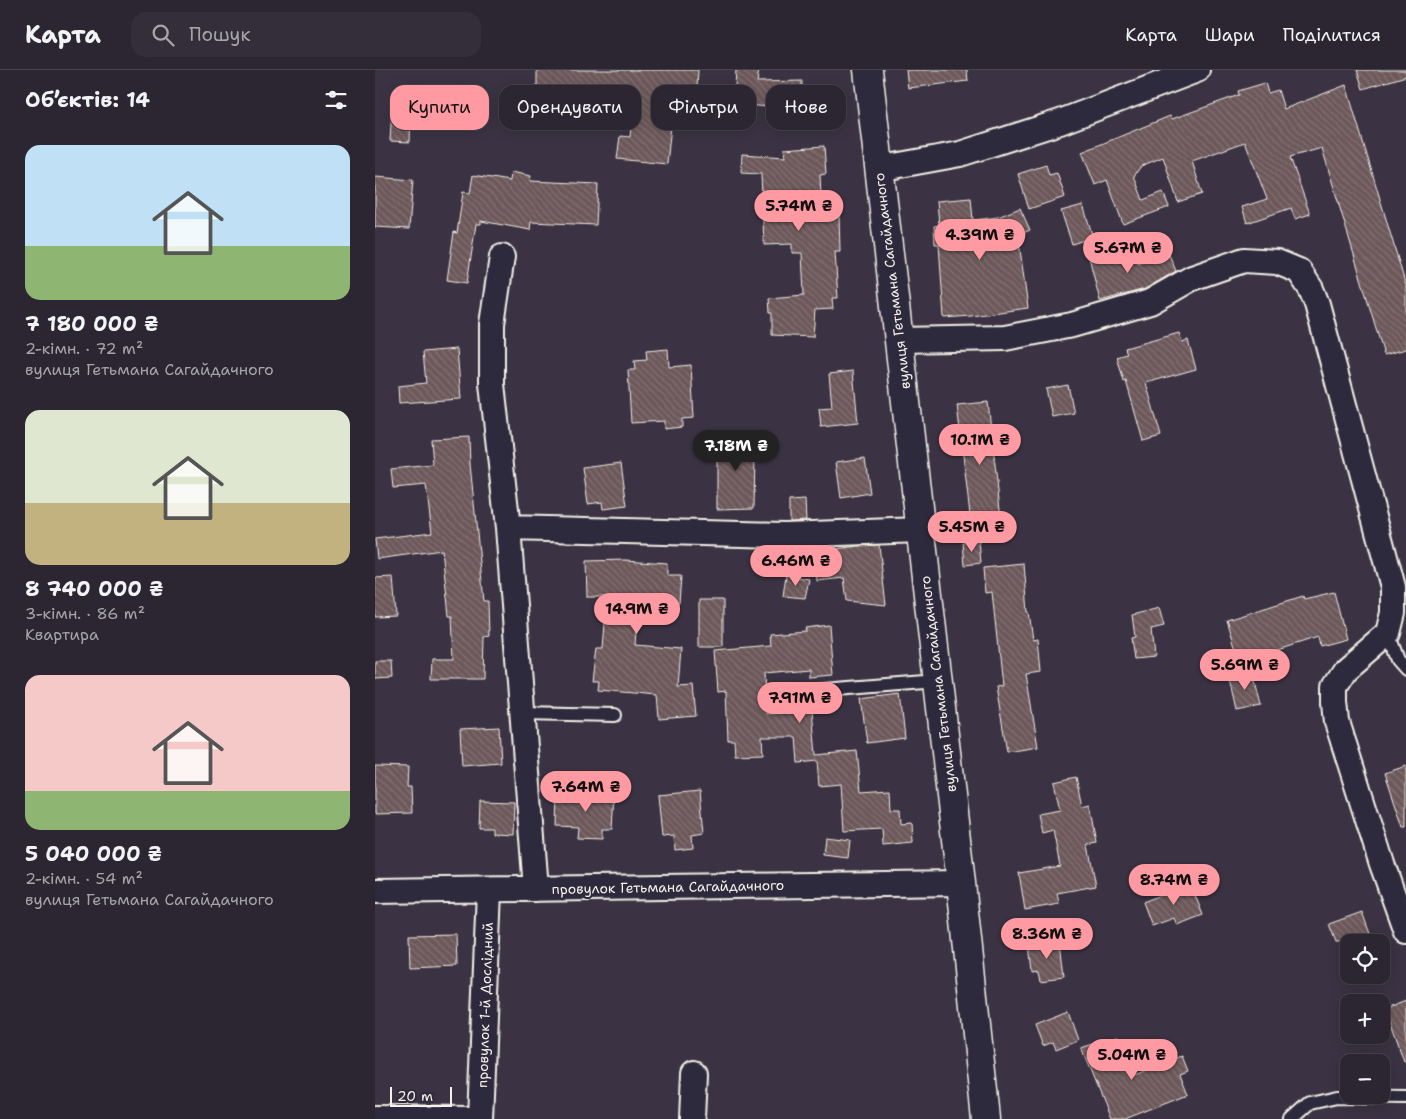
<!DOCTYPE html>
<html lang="uk">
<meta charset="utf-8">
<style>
body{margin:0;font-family:"Shantell Sans",sans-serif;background:#342e3a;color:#f1f3f6;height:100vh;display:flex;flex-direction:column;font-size:19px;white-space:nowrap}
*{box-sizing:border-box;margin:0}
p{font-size:16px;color:#a6a5ac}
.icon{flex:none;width:28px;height:28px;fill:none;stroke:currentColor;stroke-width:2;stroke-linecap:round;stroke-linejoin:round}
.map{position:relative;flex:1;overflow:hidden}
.side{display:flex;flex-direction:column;background:#2c2632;width:375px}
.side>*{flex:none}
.banner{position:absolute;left:15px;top:15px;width:475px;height:45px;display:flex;gap:10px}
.controls{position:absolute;left:965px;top:864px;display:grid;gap:10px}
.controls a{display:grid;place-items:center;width:50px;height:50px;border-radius:10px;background:#2c2632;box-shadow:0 2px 12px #0003,0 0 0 1px #48434d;font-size:25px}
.scale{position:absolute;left:15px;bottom:12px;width:62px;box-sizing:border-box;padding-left:5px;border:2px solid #f4f1e8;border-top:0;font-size:14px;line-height:18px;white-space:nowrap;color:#f4f1e8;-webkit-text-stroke:4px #2f2a3d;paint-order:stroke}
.price{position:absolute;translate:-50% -42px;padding:0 11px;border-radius:18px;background:#ff9aa2;color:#111;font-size:16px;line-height:32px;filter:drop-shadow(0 1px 2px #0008)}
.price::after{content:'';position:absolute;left:50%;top:30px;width:15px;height:11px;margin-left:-8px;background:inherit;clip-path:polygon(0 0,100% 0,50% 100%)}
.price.on{background:#222;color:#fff}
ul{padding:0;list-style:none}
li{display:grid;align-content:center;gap:10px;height:265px;padding:0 25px}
li span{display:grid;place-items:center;height:155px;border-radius:15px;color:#555}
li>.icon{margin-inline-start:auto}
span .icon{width:90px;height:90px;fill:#fffc;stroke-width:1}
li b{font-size:21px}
h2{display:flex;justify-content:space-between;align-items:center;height:60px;padding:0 25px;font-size:21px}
.tag{padding:0 18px;border-radius:15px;background:#2c2632;box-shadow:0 2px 12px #0003,0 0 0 1px #48434d;font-size:18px;line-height:45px}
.tag.on{background:#ff9aa2;color:#111}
header{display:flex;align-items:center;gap:30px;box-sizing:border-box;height:70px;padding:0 25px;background:#2c2632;border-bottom:1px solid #48434d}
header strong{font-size:24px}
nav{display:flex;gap:28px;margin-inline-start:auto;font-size:18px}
.search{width:350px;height:45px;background:#342e3a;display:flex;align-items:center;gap:12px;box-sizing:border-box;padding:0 18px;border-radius:15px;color:#a6a5ac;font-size:19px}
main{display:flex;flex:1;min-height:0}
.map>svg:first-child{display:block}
.building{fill:url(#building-back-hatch);stroke:#f4f1e8}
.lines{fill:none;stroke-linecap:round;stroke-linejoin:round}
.service-casing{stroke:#f4f1e8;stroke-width:16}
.minor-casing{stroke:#f4f1e8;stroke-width:28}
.secondary-casing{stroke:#f4f1e8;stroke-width:31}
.service{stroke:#2f2a3d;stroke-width:12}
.minor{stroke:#2f2a3d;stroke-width:24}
.secondary{stroke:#2f2a3d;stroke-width:28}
.labels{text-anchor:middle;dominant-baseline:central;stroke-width:4;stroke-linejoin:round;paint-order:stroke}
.street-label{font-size:14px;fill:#f4f1e8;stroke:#2f2a3d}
</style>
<header>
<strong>Карта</strong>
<div class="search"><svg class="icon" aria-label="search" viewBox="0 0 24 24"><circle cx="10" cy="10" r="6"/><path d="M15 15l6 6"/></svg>Пошук</div>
<nav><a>Карта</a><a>Шари</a><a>Поділитися</a></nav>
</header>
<main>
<section class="side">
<h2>Об’єктів: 14<svg class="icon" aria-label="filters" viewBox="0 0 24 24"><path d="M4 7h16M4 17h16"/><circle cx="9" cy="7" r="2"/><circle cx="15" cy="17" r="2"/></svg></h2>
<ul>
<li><span style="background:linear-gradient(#bfe0f5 65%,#8fb573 0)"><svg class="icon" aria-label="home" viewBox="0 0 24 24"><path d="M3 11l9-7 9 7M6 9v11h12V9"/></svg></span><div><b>7 180 000 ₴</b><p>2-кімн. · 72 m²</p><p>вулиця Гетьмана Сагайдачного</p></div></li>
<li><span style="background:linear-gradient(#dfe7d0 60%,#c2b280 0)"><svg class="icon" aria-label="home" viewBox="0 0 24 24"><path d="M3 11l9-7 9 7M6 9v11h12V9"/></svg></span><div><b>8 740 000 ₴</b><p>3-кімн. · 86 m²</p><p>Квартира</p></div></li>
<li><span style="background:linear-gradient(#f6c9c9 75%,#8fb573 0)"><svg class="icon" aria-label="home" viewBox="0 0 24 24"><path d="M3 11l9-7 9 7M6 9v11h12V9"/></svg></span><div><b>5 040 000 ₴</b><p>2-кімн. · 54 m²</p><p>вулиця Гетьмана Сагайдачного</p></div></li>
</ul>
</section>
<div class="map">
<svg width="1031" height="1049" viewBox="0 0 1031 1049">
<defs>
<pattern id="building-back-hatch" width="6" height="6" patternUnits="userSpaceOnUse" patternTransform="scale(1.25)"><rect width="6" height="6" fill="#6c585a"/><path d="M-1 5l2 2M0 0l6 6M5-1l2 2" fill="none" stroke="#827072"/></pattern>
</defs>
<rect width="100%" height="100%" fill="#3b3343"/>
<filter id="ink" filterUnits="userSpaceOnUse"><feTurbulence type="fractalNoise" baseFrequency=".02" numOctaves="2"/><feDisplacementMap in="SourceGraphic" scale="10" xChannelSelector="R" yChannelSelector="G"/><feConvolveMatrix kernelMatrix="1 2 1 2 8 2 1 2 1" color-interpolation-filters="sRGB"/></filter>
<g filter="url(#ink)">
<path class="building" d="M 162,0 L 323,0 L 321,37 L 298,36 L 292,94 L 242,89 L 245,66 L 255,67 L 258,32 L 246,30 L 247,23 L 181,20 L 181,58 L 162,57 Z
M 361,0 L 384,0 L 382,12 L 427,11 L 427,20 L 448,20 L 448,44 L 406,45 L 406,38 L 359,34 Z
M 531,0 L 592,0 L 593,11 L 533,18 Z
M 982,0 L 1031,0 L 1031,6 L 988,19 Z
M 890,13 L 893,23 L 903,20 L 909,39 L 971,15 L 1031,216 L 1031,279 L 1009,285 L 947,78 L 915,87 L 935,144 L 920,149 L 916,138 L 872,153 L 867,137 L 892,129 L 870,72 L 817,91 L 827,124 L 803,132 L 788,87 L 766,96 L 759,106 L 768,130 L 788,122 L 794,137 L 748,154 L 732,110 L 720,115 L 707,82 L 795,46 L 797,49 L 864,25 L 863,21 Z
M 17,37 L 36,38 L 35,72 L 15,71 Z
M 449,76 L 451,104 L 445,105 L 447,146 L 464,145 L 465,182 L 460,182 L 463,228 L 457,228 L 458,239 L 440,240 L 438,267 L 397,265 L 397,243 L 395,243 L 394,228 L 429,225 L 427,183 L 417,183 L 417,174 L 389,175 L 386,104 L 366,103 L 367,84 L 410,87 L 409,79 Z
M 671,95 L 674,105 L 682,103 L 690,127 L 654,139 L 643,104 Z
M 136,102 L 156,106 L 155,111 L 223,114 L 221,155 L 156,152 L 155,160 L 106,151 L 106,154 L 101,154 L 92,213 L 72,210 L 79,162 L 82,163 L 88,122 L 95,123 L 98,105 L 135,111 Z
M 0,107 L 38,110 L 34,159 L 0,157 Z
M 596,128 L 598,150 L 623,147 L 645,138 L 655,160 L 643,165 L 653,238 L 596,246 L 569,248 L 564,174 L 560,174 L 559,156 L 564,155 L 562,131 Z
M 708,135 L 718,167 L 697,174 L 686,141 Z
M 735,181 L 738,191 L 761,185 L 763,194 L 793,182 L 801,201 L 770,219 L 725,231 L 714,187 Z
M 804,263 L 807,272 L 813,270 L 821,299 L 771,313 L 786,366 L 768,371 L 751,311 L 749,312 L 742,287 L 752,284 L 750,278 Z
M 82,279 L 86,329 L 24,333 L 23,316 L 51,313 L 48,282 Z
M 293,279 L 294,297 L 316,295 L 319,348 L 307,349 L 307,357 L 289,359 L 289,351 L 256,353 L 253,300 L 260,300 L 259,291 L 272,290 L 271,281 Z
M 478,301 L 483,353 L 446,357 L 444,338 L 457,337 L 454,304 Z
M 693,315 L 699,343 L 677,347 L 671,319 Z
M 613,332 L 627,457 L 597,461 L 582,335 Z
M 344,364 L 383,367 L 381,385 L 380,385 L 379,438 L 342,439 L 342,386 Z
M 94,367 L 95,394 L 109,531 L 113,531 L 114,566 L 109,567 L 108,609 L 56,609 L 57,589 L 79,589 L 77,546 L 74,546 L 67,480 L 2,489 L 0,469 L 57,462 L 51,415 L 18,418 L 16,399 L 58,395 L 56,369 Z
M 490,388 L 495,423 L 466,428 L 461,392 Z
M 246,393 L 252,436 L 228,439 L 227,432 L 213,434 L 208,398 Z
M 430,430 L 431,450 L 414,451 L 414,431 Z
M 604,471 L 606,493 L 590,495 L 588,473 Z
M 504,475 L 511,535 L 472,531 L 469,508 L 442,511 L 439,482 L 483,476 Z
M 250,490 L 292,493 L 292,506 L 306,506 L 304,533 L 263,531 L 260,575 L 306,579 L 303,617 L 318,616 L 321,646 L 284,649 L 282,625 L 223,620 L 224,611 L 217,611 L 221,579 L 228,579 L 232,527 L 212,527 L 211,491 Z
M 649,494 L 653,542 L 654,542 L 658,570 L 663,569 L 666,602 L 651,604 L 663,677 L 632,682 L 621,617 L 627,616 L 617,522 L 610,523 L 608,498 Z
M 411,505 L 434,509 L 430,528 L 408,526 Z
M 18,507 L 21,546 L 0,547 L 0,508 Z
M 959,522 L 971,569 L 945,576 L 943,567 L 865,592 L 852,550 L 928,526 L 929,529 Z
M 324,530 L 348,530 L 348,577 L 324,577 Z
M 784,538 L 789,556 L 776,559 L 779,587 L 759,589 L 756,568 L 760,567 L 757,545 Z
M 454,555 L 458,605 L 434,607 L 434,599 L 389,603 L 391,644 L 437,640 L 441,685 L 482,681 L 486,721 L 515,719 L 516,739 L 525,739 L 526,754 L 537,753 L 538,773 L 508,776 L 507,759 L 469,761 L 466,714 L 444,716 L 442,691 L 423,693 L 421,667 L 387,667 L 388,684 L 360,685 L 359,670 L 353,670 L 351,621 L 343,622 L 340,581 L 396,576 L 395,564 L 431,561 L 430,558 Z
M 0,591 L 16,591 L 17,608 L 0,609 Z
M 877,600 L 886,636 L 862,641 L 854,606 Z
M 525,624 L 530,668 L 492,673 L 486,629 Z
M 124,657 L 126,693 L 87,696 L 85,659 Z
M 0,696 L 33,697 L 32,717 L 36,717 L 37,743 L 0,744 Z
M 1031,696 L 1031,757 L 1028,757 L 1010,703 Z
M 701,707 L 707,736 L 715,734 L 722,773 L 713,775 L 721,816 L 682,823 L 684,834 L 650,840 L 644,803 L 685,796 L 678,760 L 667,763 L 663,744 L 685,740 L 679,712 Z
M 325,721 L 329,763 L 317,765 L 318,778 L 300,780 L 299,766 L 287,767 L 283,725 Z
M 183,722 L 239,724 L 237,759 L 227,759 L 227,769 L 202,768 L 203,757 L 182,756 Z
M 105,731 L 139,732 L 138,764 L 117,763 L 117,758 L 104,758 Z
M 450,767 L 475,770 L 473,788 L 448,785 Z
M 815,813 L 828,845 L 802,855 L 799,848 L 777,856 L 768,832 Z
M 987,842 L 998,872 L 961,872 L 954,854 Z
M 81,864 L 82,896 L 35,898 L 34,865 Z
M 685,871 L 689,907 L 666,910 L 664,900 L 657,901 L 654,875 Z
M 1031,931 L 1031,991 L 1029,992 L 1010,939 Z
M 693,942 L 703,970 L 681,979 L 678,972 L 668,976 L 660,955 Z
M 743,966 L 757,1006 L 807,986 L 813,1001 L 805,1004 L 813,1024 L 750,1049 L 735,1049 L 706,978 Z"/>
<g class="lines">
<defs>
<path id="service" d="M 1013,563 L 1023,590 L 1031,599
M 411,623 L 563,611
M 148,643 L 240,645
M 917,1049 L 935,1033 L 962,1027 L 1031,1028"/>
<path id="minor" d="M 503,99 L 585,84 L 685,52 L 822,0
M 127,187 L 117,254 L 117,314 L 133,458 L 161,819
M 523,270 L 630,268 L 697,255 L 775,232 L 817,208 L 869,190 L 902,192 L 924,201 L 936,219 L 942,234 L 1018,517 L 1018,543 L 1013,563 L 971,599 L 960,616 L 960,632 L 962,652 L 1007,794 L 1031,861
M 133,458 L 409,465 L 546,460
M 0,821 L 586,813
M 0,1048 L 94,1049
M 105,1049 L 114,820
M 317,1049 L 319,1003"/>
<path id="secondary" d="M 493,0 L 586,813 L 611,1049"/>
</defs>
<use href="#service" class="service-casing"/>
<use href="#minor" class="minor-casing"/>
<use href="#secondary" class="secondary-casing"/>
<use href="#service" class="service"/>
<use href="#minor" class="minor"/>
<use href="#secondary" class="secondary"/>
</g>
</g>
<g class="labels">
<g class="street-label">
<text transform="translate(517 211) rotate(-97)">вулиця Гетьмана Сагайдачного</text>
<text transform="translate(563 614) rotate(-97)">вулиця Гетьмана Сагайдачного</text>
<text transform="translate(293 817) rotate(-1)">провулок Гетьмана Сагайдачного</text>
<text transform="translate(110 935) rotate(-88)">провулок 1-й Дослідний</text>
</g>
</g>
</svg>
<div class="controls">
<a><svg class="icon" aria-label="locate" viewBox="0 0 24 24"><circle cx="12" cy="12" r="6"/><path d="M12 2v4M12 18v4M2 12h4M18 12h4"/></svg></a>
<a>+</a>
<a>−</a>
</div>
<div class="scale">20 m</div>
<b class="price" style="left:424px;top:162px">5.74M ₴</b>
<b class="price" style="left:605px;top:191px">4.39M ₴</b>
<b class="price" style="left:753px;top:204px">5.67M ₴</b>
<b class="price" style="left:605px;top:396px">10.1M ₴</b>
<b class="price on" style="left:361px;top:402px">7.18M ₴</b>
<b class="price" style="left:597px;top:483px">5.45M ₴</b>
<b class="price" style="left:421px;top:517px">6.46M ₴</b>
<b class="price" style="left:262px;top:565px">14.9M ₴</b>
<b class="price" style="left:870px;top:621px">5.69M ₴</b>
<b class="price" style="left:425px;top:654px">7.91M ₴</b>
<b class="price" style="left:211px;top:743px">7.64M ₴</b>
<b class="price" style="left:799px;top:836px">8.74M ₴</b>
<b class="price" style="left:672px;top:890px">8.36M ₴</b>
<b class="price" style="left:757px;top:1011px">5.04M ₴</b>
<div class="banner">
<a class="tag on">Купити</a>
<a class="tag">Орендувати</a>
<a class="tag">Фільтри</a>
<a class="tag">Нове</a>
</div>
</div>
</main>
